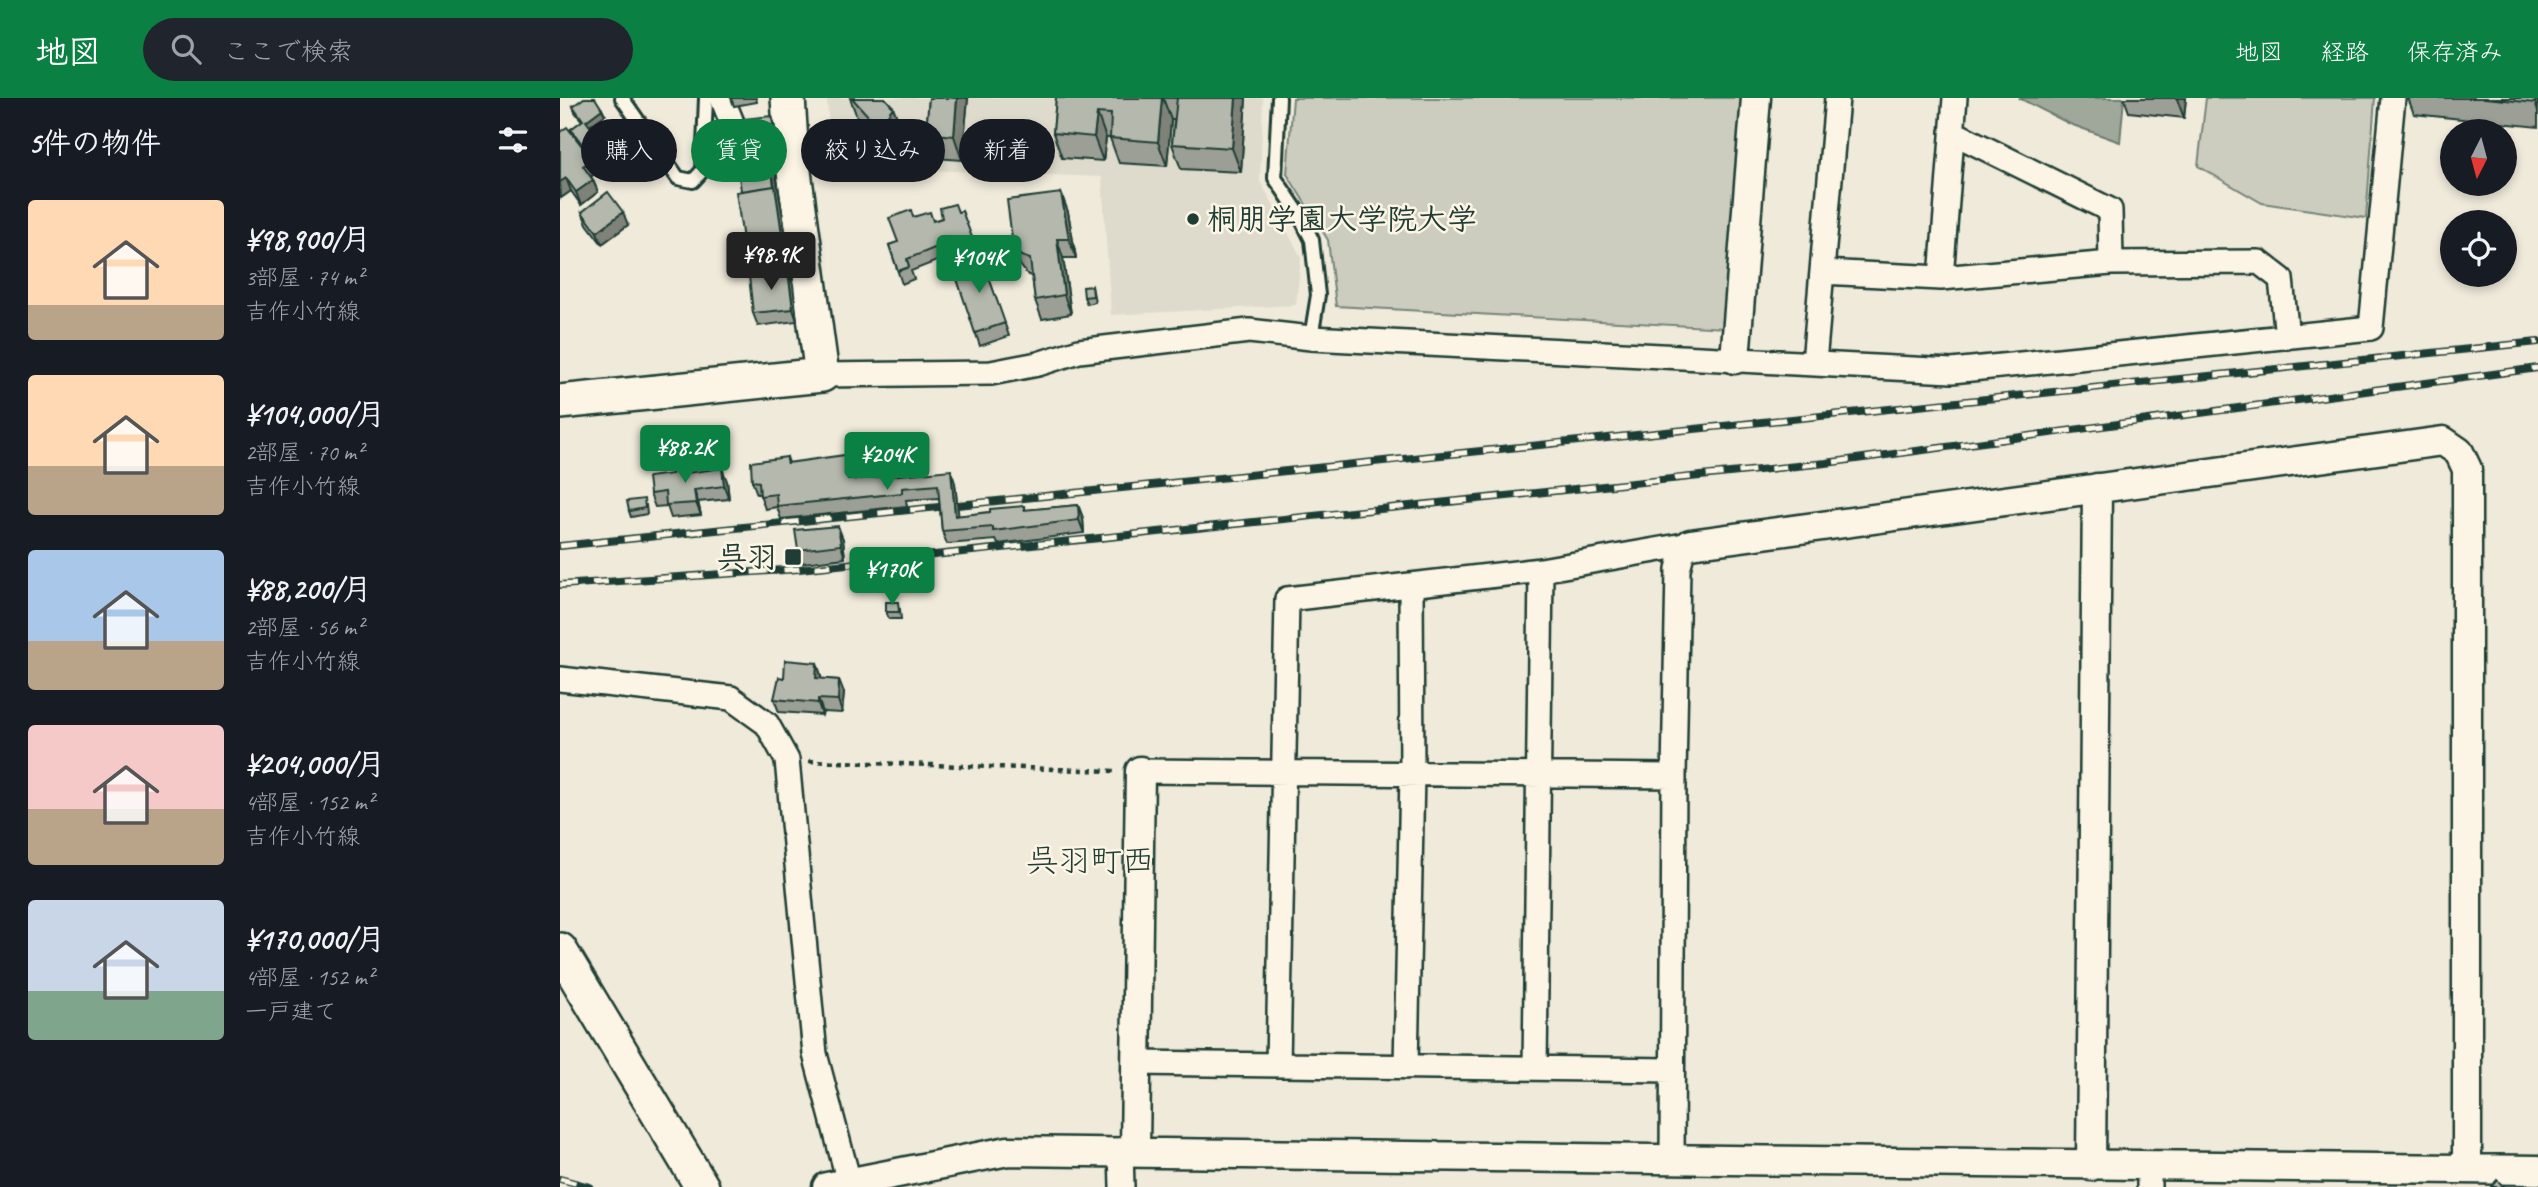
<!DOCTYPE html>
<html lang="ja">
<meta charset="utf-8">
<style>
body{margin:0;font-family:Caveat,"Klee One",sans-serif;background:#20242c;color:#f1f3f6;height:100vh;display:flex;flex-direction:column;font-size:26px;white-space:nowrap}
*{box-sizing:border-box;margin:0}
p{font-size:23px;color:#9ea1a6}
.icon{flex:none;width:38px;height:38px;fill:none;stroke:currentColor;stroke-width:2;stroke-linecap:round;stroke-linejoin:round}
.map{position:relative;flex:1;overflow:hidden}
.drawer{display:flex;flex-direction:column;background:#171b24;width:560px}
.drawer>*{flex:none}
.guide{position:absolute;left:21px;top:21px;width:665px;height:63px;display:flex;gap:14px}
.needle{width:46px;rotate:186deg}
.controls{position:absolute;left:1880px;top:21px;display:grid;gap:14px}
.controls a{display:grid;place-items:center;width:77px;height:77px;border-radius:50%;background:#171b24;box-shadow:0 4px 10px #0003;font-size:35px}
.price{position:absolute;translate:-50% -60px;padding:0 16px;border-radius:7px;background:#0b8043;color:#fff;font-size:23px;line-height:46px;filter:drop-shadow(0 2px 4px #0008)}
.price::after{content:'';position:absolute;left:50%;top:42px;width:21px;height:16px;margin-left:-10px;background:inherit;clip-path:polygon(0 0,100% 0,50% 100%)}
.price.selected{background:#222;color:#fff}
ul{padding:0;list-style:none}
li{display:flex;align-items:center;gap:21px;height:175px;padding:0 28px}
li span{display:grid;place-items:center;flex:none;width:196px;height:140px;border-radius:7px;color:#555}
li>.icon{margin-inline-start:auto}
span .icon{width:84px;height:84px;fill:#fffc;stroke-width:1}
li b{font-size:30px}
h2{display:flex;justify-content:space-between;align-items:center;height:84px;padding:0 28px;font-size:30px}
.tag{padding:0 24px;border-radius:32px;background:#171b24;box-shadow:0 4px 10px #0003;font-size:24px;line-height:63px}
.tag.selected{background:#0b8043;color:#fff}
header{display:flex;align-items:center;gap:42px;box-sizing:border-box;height:98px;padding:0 35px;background:#0b8043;color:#fff}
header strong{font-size:33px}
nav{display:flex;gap:38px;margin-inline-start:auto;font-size:24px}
.search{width:490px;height:63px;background:#20242c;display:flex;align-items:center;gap:18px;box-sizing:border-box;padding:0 24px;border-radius:38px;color:#9ea1a6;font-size:26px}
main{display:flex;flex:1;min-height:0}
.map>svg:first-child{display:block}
.built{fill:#dedbcc}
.green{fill:#cccdbf;stroke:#76857a;stroke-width:2}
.water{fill:#9fa89a;stroke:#6c7d71;stroke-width:2}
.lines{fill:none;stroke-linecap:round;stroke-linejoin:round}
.service-casing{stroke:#1f3d34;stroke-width:18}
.minor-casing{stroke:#1f3d34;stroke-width:28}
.tertiary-casing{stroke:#1f3d34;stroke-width:33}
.secondary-casing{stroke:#1f3d34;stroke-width:38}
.path{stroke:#1f3d34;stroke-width:4.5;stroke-dasharray:5 5;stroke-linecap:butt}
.service{stroke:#fcf5e5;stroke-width:12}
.minor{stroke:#fcf5e5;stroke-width:23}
.tertiary{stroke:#fcf5e5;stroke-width:28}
.secondary{stroke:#fcf5e5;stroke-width:33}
.rail-casing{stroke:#1f3d34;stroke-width:8}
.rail{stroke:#fcf5e5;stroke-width:5;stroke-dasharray:16;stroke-linecap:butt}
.wall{fill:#9c9f95;stroke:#1f3d34;stroke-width:2}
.shaded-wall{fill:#7f8279;stroke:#1f3d34;stroke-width:2}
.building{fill:#b5b9ad;stroke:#1f3d34;stroke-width:2}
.poi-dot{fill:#1f3d34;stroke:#fcf5e5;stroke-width:2.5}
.labels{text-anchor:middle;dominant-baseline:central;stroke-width:5;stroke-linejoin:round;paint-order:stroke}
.poi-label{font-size:30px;font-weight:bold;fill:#1f3d34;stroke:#fcf5e5;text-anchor:start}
.neighbourhood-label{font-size:32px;fill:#1f3d34;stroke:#fcf5e5}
</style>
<header>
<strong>地図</strong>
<div class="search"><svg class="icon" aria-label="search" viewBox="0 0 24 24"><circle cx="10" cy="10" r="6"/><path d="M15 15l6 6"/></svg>ここで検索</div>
<nav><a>地図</a><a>経路</a><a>保存済み</a></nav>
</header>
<main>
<section class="drawer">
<h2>5件の物件<svg class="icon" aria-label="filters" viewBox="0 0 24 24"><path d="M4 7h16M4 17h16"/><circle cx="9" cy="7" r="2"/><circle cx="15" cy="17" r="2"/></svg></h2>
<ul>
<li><span style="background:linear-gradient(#ffd9b3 75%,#b9a48a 0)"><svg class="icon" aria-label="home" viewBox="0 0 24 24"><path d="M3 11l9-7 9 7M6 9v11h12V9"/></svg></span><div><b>¥98,900/月</b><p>3部屋 · 74 m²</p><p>吉作小竹線</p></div></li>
<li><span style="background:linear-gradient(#ffd9b3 65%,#b9a48a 0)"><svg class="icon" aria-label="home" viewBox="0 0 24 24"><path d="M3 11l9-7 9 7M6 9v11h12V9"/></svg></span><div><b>¥104,000/月</b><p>2部屋 · 70 m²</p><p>吉作小竹線</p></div></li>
<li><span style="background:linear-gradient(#a9c7e8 65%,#b9a48a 0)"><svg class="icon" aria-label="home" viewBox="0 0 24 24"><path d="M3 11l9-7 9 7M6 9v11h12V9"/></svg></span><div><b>¥88,200/月</b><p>2部屋 · 56 m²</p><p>吉作小竹線</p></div></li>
<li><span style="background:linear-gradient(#f6c9c9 60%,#b9a48a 0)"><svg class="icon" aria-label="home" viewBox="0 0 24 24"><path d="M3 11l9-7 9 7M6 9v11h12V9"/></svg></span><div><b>¥204,000/月</b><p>4部屋 · 152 m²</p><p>吉作小竹線</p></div></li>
<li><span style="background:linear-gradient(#c9d6e8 65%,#7fa58c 0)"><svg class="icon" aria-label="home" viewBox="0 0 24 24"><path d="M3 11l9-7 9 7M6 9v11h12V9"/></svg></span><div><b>¥170,000/月</b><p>4部屋 · 152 m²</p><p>一戸建て</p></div></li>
</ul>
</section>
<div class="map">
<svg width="1978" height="1089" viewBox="0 0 1978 1089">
<rect width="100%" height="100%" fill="#efeada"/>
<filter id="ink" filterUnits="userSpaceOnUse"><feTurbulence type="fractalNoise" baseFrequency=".0143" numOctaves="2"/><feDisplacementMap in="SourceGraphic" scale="14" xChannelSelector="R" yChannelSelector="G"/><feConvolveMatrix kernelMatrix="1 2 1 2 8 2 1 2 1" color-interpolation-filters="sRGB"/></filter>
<g filter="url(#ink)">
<path class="built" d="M 267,0 L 703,0 L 700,83 L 741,159 L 736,207 L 551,217 L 542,79 L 271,68 Z"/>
<path class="green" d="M 733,0 L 1183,0 L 1166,230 L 776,208 L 768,142 L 727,76 Z
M 1646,0 L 1815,0 L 1806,120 L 1702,105 L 1638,68 Z"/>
<path class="water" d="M 1459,0 L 1564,0 L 1560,44 L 1510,26 Z"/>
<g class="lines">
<defs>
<path id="service" d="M 62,0 L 118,80 L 133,83 L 143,72 L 146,0
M 719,0 L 715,80 L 738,114 L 752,142 L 758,197 L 751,240"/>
<path id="minor" d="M 162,0 L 188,64 L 232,59
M 1392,34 L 1550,112 L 1551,165
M 1262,174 L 1381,180 L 1551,165 L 1699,164 L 1721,181 L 1727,239
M 1381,180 L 1395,0
M 1254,265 L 1277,0
M 262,277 L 431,275 L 478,266 L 519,253 L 689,233 L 751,240 L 1392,273 L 1811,230 L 1833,0
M 0,581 L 171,600 L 207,626 L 227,662 L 255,956 L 289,1084
M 580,673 L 1114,678
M 576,965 L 1112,972
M 718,967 L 727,501 L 981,472 L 1130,446
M 846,969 L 852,675 L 851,487
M 975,970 L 981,472
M 561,1052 L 562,1089
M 1112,1061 L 1114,678 L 1118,471 L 1122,456 L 1130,446
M 1589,1089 L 1589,1069"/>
<path id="tertiary" d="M 1175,261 L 1196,0
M 1130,446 L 1883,343 L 1899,354 L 1907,371 L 1907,1071
M 575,1052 L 580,673
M 1531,1068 L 1537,390
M 267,1089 L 448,1053 L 1978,1072"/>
<path id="secondary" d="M 0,304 L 262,277 L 232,59 L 228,0
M 0,852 L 142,1089"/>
</defs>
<use href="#service" class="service-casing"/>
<use href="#minor" class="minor-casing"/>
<use href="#tertiary" class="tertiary-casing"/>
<use href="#secondary" class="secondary-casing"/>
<path class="path" d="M 249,663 L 555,673"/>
<use href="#service" class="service"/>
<use href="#minor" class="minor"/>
<use href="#tertiary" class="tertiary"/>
<use href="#secondary" class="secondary"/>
<defs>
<path id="rail" d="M 0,448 L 1978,244
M 0,487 L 239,471 L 1266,365 L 1978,270
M 0,1081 L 30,1089"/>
</defs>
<use href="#rail" class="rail-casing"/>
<use href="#rail" class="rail"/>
</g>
<path class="wall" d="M 171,0 L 196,0 L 197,4 L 174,8 Z
M 290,0 L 325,0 L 333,9 L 342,33 L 328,55 L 297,19 Z
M 369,0 L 408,0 L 402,62 L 375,60 L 366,35 Z
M 496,0 L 686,0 L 681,74 L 621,71 L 612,46 L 614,22 L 611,22 L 607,68 L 559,65 L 550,40 L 546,40 L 543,63 L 502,60 L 493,35 Z
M 1564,0 L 1626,0 L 1624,20 L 1569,14 Z
M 1848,0 L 1978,0 L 1978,29 L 1854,16 Z
M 13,8 L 45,17 L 30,28 L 41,43 L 44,50 L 30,60 L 36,74 L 31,79 L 38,94 L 21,107 L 11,93 L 1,100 L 0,99 L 0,34 L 13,36 L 11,31 L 22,23 L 15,14 Z
M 183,21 L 214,25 L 217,46 L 200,47 L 185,28 Z
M 215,71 L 233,182 L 231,182 L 237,223 L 198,228 L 193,215 L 191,178 L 187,169 L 181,93 Z
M 501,95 L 508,114 L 516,160 L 503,160 L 511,216 L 482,221 L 475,202 L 472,178 L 468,177 L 460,167 L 453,148 Z
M 402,113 L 419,161 L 422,160 L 449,238 L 420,248 L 393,169 L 396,168 L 392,157 L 351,173 L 354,181 L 342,186 L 329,147 L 338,144 L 353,119 L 373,123 Z
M 22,114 L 68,127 L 42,146 L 27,126 Z
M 532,188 L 535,204 L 527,206 L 524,199 Z
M 352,358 L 355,376 L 395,385 L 398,418 L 430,414 L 464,408 L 466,412 L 518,407 L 523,420 L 524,435 L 438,446 L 436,442 L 387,446 L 382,433 L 379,400 L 346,402 L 347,408 L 221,421 L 217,409 L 205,411 L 200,396 L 197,396 L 192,383 L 227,359 L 229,365 L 290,370 L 291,382 L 338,377 Z
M 119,371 L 121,376 L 167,383 L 169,401 L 138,404 L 141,417 L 111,420 L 107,408 L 95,409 L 90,396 L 112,376 Z
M 86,407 L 87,416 L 71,419 L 69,413 Z
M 283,441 L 285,460 L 243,465 L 238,452 Z
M 340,511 L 341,521 L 329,521 L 326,514 Z
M 257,565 L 261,578 L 261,581 L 279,582 L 284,595 L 282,615 L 263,614 L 262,617 L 219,614 L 214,601 L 224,580 Z"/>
<path class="shaded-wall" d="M 397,0 L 408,0 L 402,62 L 394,38 Z
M 602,0 L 603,0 L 611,22 L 607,68 L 598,44 Z
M 676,0 L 686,0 L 681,74 L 672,50 Z
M 1617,0 L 1626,0 L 1624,20 L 1617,1 Z
M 1976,0 L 1978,0 L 1978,13 L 1975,5 Z
M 333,9 L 342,33 L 328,55 L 319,30 Z
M 42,11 L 45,17 L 28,29 L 26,23 Z
M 537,15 L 546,40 L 543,63 L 534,39 Z
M 212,18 L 214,25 L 217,46 L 214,39 Z
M 41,43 L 44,50 L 30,60 L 28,54 Z
M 210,59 L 215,71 L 233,182 L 226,163 Z
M 32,61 L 36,74 L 28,81 L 23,68 Z
M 6,80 L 11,93 L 1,100 L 0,84 Z
M 33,82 L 38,94 L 21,107 L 16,94 Z
M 501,95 L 508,114 L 516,160 L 509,141 Z
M 63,114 L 68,127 L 42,146 L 37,134 Z
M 497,141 L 503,160 L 511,216 L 504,197 Z
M 228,173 L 233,186 L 237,223 L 233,211 Z
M 285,357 L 290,370 L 292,395 L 288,382 Z
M 162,370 L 167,383 L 169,401 L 164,388 Z
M 391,372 L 395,385 L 400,431 L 395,418 Z
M 134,392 L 138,404 L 141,417 L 136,405 Z
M 518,407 L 523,420 L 524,435 L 519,422 Z
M 278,428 L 283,441 L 285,460 L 281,447 Z
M 257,565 L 261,578 L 261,593 L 256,580 Z
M 279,582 L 284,595 L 282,615 L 278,602 Z
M 258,601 L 263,614 L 262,617 L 258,605 Z"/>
<path class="building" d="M 24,0 L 35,0 L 42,11 L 26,23 L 41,43 L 28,54 L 11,31 L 23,22 L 13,8 Z
M 292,0 L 325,0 L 333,9 L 319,30 Z
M 369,0 L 397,0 L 394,38 L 366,35 Z
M 496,0 L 602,0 L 598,44 L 550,40 L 551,16 L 537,15 L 534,39 L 493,35 Z
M 617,0 L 676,0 L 672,50 L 612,46 Z
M 1925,0 L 1976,0 L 1975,5 Z
M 212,18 L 214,39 L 197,41 L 183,21 Z
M 7,29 L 32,61 L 23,68 L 33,82 L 16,94 L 6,80 L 0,84 L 0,34 Z
M 210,59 L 214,88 L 181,93 L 177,63 Z
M 215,88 L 226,163 L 187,169 L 176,94 Z
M 48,94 L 63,114 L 37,134 L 22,114 Z
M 501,95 L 509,141 L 497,141 L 504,197 L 475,202 L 470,161 L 461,158 L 453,148 L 447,102 Z
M 395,106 L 398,114 L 402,113 L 416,150 L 392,158 L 387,145 L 347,161 L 349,169 L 338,173 L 329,147 L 338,144 L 329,120 L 351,112 L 353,119 L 370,114 L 373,123 L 382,120 L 380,110 Z
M 418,157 L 419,161 L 402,166 L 401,163 Z
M 422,160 L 445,225 L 415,235 L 393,169 Z
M 228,173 L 233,211 L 193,215 L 189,178 Z
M 532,188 L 533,198 L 524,199 L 523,189 Z
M 350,351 L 354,375 L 338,377 L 337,353 Z
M 285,357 L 288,382 L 391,372 L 395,418 L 430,414 L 430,411 L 464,408 L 464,412 L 518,407 L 519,422 L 433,433 L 433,429 L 382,433 L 378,387 L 342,390 L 342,395 L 217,408 L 216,396 L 200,398 L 199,384 L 192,383 L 191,364 L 227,359 L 227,365 Z
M 162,370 L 164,388 L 134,392 L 136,405 L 106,407 L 105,394 L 90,396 L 88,379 L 112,376 L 111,372 L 119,371 L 120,376 Z
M 84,401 L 85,410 L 69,413 L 67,403 Z
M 278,428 L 281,447 L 238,452 L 235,432 Z
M 326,504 L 338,504 L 339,514 L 326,514 Z
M 225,562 L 257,565 L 256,580 L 279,582 L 278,602 L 258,601 L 258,605 L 214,601 L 219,579 L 224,580 Z
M 1937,1082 L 1944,1089 L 1931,1089 Z"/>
</g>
<g class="poi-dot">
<circle cx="633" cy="121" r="7"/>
<rect x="224" y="450" width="18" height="18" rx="3.5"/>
</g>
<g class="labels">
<g class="poi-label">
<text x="647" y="121">桐朋学園大学院大学</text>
<text x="217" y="459" text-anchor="end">呉羽</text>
</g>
<g class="neighbourhood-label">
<text x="530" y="762">呉羽町西</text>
</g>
</g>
</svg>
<div class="controls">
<a><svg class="needle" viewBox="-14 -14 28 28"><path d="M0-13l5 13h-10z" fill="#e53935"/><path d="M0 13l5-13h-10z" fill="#9ea1a6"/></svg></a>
<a><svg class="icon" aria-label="locate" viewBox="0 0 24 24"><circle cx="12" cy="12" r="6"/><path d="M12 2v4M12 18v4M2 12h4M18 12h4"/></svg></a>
</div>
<b class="price selected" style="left:211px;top:194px">¥98.9K</b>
<b class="price" style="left:419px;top:197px">¥104K</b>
<b class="price" style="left:125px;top:387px">¥88.2K</b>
<b class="price" style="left:327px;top:394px">¥204K</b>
<b class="price" style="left:332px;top:509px">¥170K</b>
<div class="guide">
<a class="tag">購入</a>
<a class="tag selected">賃貸</a>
<a class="tag">絞り込み</a>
<a class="tag">新着</a>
</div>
</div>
</main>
